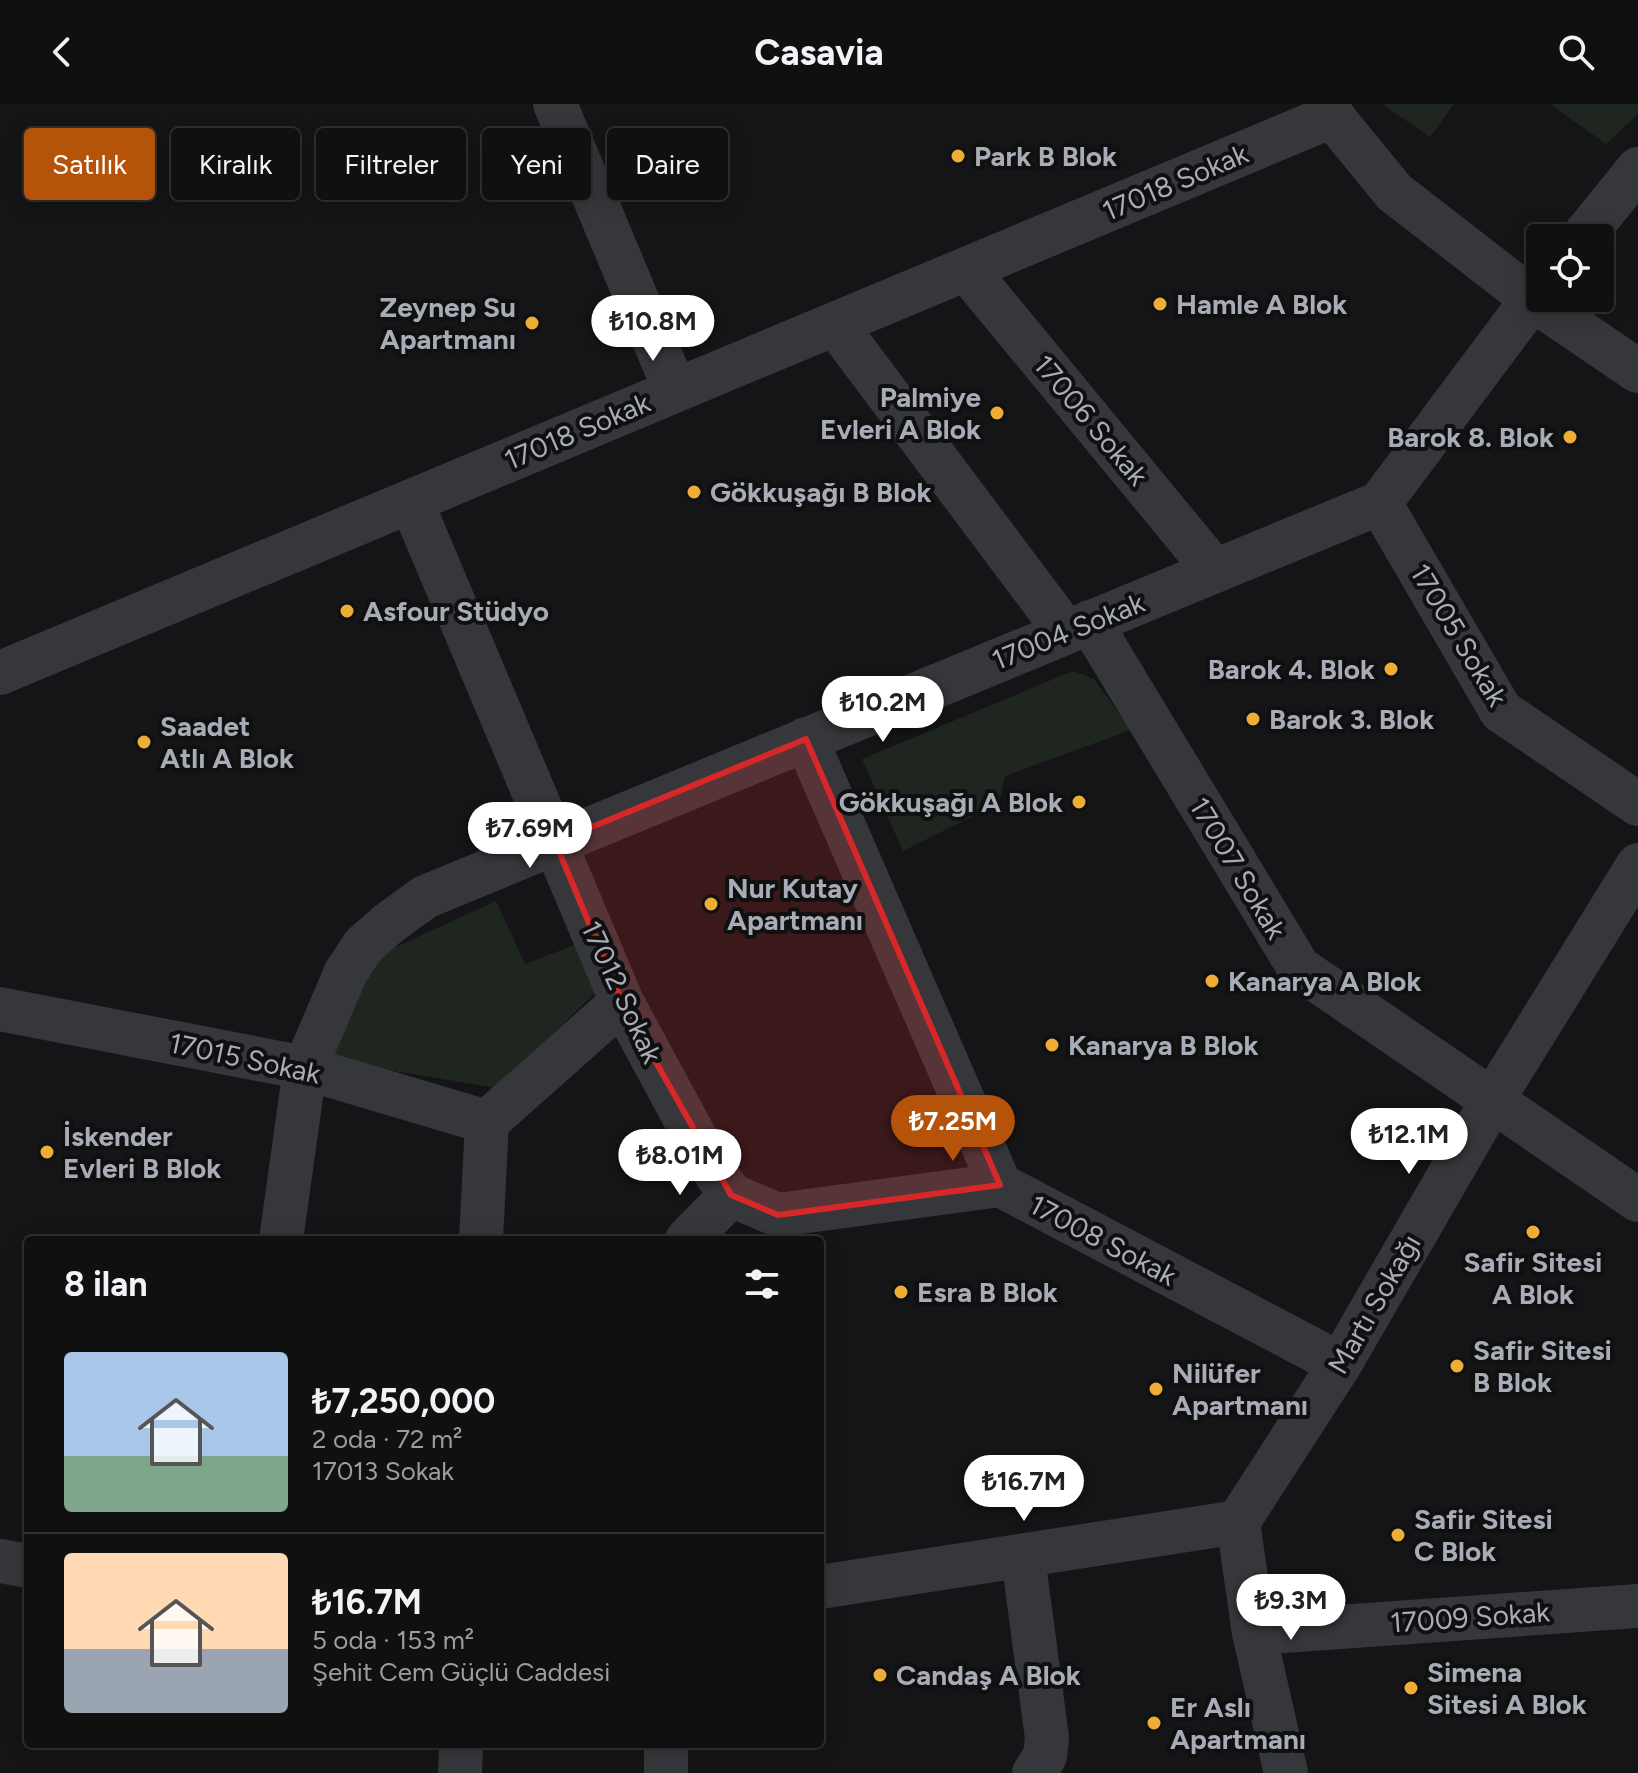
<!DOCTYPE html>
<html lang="tr">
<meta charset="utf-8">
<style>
body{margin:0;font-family:Figtree,sans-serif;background:#1e1e1f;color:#f1f3f6;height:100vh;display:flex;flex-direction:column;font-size:30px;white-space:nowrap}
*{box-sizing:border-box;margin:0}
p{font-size:26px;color:#9c9d9f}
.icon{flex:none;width:44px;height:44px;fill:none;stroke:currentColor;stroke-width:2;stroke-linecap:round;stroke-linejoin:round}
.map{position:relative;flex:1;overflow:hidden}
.sheet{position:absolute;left:24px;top:1132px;width:800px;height:512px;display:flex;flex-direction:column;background:#101011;border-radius:8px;box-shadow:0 4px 20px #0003,0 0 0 2px #303031}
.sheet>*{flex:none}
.hud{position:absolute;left:24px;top:24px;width:800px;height:72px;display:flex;gap:16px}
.controls{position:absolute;left:1526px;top:120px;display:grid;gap:16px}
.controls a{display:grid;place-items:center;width:88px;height:88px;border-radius:8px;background:#101011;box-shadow:0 4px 20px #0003,0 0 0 2px #303031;font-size:40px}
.price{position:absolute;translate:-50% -68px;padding:0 18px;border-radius:28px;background:#fff;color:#222;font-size:26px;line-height:52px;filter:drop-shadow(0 2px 4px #0008)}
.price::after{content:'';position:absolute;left:50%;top:48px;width:24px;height:18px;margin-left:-12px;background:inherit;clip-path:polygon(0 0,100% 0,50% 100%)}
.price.active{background:#b45309;color:#fff}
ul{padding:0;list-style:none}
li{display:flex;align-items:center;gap:24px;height:200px;padding:0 40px}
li+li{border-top:2px solid #303031}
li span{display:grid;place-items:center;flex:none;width:224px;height:160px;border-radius:8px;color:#555}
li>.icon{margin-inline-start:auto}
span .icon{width:96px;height:96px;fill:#fffc;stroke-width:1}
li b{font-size:34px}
h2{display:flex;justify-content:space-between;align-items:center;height:96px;padding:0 40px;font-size:34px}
.tag{padding:0 28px;border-radius:8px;background:#101011;box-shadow:0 4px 20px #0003,0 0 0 2px #303031;font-size:28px;line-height:72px}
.tag.active{background:#b45309;color:#fff}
header{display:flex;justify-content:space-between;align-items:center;height:104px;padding:0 40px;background:#101011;font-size:36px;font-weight:700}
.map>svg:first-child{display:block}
.green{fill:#1f2620}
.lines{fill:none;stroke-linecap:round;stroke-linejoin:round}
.minor{stroke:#36373b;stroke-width:44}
.marked{fill:#d62828;fill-opacity:0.2;stroke:#d62828;stroke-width:6;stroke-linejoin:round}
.poi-dot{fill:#edae36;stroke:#101011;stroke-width:3}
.labels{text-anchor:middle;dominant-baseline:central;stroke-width:8;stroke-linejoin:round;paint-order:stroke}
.poi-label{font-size:28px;font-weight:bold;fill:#a7acb6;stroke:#101011;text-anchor:start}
.street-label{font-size:28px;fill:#a7acb6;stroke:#101011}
</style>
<header><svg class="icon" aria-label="back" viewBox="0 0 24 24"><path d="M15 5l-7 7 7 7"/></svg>Casavia<svg class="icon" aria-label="search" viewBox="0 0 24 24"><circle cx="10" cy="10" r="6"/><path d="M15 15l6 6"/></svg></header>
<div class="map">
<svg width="1638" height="1669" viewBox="0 0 1638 1669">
<rect width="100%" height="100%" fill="#151517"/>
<path class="green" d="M 1382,0 L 1454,0 L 1430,33 Z
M 1550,0 L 1638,0 L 1638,10 L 1606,40 Z
M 1073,567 L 1094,575 L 1131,626 L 1005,672 L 999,699 L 903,747 L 862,655 Z
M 496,797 L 525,860 L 577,840 L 600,884 L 497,984 L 321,955 L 341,898 L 387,847 Z"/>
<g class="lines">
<path class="minor" d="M 555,0 L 675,286
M 1329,0 L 1332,12 L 1394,88 L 1532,195 L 1638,267
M 1582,134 L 1638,65
M 966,165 L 1215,467
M 835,220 L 1066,528
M 411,397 L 622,898 L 710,1061 L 731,1091 L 778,1111 L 1000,1081
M 1380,399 L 1501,607 L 1638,700
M 1090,518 L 1299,864 L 1638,1096
M 0,569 L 1332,12
M 806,635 L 1000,1081 L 1340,1260
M 0,905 L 305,964 L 487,1018
M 281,1136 L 305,964 L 346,868 L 364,841 L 388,820 L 425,793 L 1380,399 L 1540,185
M 481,1136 L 487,1018 L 622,898
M 687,1136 L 731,1091
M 1023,1453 L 1047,1634 L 1045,1652 L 1034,1669
M 0,1457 L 28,1462
M 820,1483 L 1238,1418
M 1254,1529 L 1638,1502
M 460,1669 L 461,1640
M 666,1669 L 666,1640
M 1286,1669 L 1254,1529 L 1238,1418 L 1340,1260 L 1492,997 L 1638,761"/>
</g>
<path class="marked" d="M 806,635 L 1000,1081 L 778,1111 L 731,1091 L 622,898 L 555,738 Z"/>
<g class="poi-dot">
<circle cx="958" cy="52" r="8"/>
<circle cx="1160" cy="200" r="8"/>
<circle cx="532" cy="219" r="8"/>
<circle cx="997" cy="309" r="8"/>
<circle cx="1570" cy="333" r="8"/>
<circle cx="694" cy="388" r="8"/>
<circle cx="347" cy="507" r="8"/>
<circle cx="1391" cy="565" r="8"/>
<circle cx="1253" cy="615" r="8"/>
<circle cx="144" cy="638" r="8"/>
<circle cx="1079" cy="698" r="8"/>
<circle cx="711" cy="800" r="8"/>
<circle cx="1212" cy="877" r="8"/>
<circle cx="1052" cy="941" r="8"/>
<circle cx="47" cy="1048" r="8"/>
<circle cx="1533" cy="1128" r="8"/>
<circle cx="901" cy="1188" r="8"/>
<circle cx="1457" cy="1262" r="8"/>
<circle cx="1156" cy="1285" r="8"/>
<circle cx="1398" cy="1431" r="8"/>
<circle cx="880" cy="1571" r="8"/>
<circle cx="1411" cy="1584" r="8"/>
<circle cx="1154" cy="1619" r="8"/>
</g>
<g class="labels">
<g class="poi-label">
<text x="974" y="52">Park B Blok</text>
<text x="1176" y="200">Hamle A Blok</text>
<text x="516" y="203" text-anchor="end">Zeynep Su<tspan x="516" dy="32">Apartmanı</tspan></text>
<text x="981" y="293" text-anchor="end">Palmiye<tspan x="981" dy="32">Evleri A Blok</tspan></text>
<text x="1554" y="333" text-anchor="end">Barok 8. Blok</text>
<text x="710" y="388">Gökkuşağı B Blok</text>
<text x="363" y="507">Asfour Stüdyo</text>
<text x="1375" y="565" text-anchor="end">Barok 4. Blok</text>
<text x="1269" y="615">Barok 3. Blok</text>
<text x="160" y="622">Saadet<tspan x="160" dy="32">Atlı A Blok</tspan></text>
<text x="1063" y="698" text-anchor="end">Gökkuşağı A Blok</text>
<text x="727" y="784">Nur Kutay<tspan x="727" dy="32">Apartmanı</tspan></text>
<text x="1228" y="877">Kanarya A Blok</text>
<text x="1068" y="941">Kanarya B Blok</text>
<text x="63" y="1032">İskender<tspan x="63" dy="32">Evleri B Blok</tspan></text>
<text x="1533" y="1158" text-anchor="middle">Safir Sitesi<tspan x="1533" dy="32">A Blok</tspan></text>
<text x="917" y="1188">Esra B Blok</text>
<text x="1473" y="1246">Safir Sitesi<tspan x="1473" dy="32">B Blok</tspan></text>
<text x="1172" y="1269">Nilüfer<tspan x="1172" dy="32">Apartmanı</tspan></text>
<text x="1414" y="1415">Safir Sitesi<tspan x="1414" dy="32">C Blok</tspan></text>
<text x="1427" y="1568">Simena<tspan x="1427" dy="32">Sitesi A Blok</tspan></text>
<text x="896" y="1571">Candaş A Blok</text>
<text x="1170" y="1603">Er Aslı<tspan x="1170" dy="32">Apartmanı</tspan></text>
</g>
<g class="street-label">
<text transform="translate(1175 78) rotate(-23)">17018 Sokak</text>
<text transform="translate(1091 316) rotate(50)">17006 Sokak</text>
<text transform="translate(577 327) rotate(-23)">17018 Sokak</text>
<text transform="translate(1068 527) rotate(-22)">17004 Sokak</text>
<text transform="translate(1459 531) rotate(59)">17005 Sokak</text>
<text transform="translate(1238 764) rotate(59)">17007 Sokak</text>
<text transform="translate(622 888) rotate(65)">17012 Sokak</text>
<text transform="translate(245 954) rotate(12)">17015 Sokak</text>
<text transform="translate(1103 1136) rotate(28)">17008 Sokak</text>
<text transform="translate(1374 1200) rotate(-60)">Martı Sokağı</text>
<text transform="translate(1470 1513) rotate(-4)">17009 Sokak</text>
</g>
</g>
</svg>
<div class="controls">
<a><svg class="icon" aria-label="locate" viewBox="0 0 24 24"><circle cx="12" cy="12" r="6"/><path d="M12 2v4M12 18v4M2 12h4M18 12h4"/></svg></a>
</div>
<b class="price" style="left:653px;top:259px">₺10.8M</b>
<b class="price" style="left:883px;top:640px">₺10.2M</b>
<b class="price" style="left:530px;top:766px">₺7.69M</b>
<b class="price active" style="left:953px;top:1059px">₺7.25M</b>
<b class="price" style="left:1409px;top:1072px">₺12.1M</b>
<b class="price" style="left:680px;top:1093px">₺8.01M</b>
<b class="price" style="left:1024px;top:1419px">₺16.7M</b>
<b class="price" style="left:1291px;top:1538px">₺9.3M</b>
<div class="hud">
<a class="tag active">Satılık</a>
<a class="tag">Kiralık</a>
<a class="tag">Filtreler</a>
<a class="tag">Yeni</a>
<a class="tag">Daire</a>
</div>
<section class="sheet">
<h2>8 ilan<svg class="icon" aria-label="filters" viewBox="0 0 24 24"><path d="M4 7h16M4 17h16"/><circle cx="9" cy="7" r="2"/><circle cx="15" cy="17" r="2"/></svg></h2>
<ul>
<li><span style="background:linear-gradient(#a9c7e8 65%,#7fa58c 0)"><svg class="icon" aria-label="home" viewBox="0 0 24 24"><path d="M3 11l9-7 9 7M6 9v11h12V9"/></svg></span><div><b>₺7,250,000</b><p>2 oda · 72 m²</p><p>17013 Sokak</p></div></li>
<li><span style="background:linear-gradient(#ffd9b3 60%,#9aa5b1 0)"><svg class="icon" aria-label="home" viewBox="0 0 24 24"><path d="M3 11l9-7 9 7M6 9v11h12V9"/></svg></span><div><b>₺16.7M</b><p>5 oda · 153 m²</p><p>Şehit Cem Güçlü Caddesi</p></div></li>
</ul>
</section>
</div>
